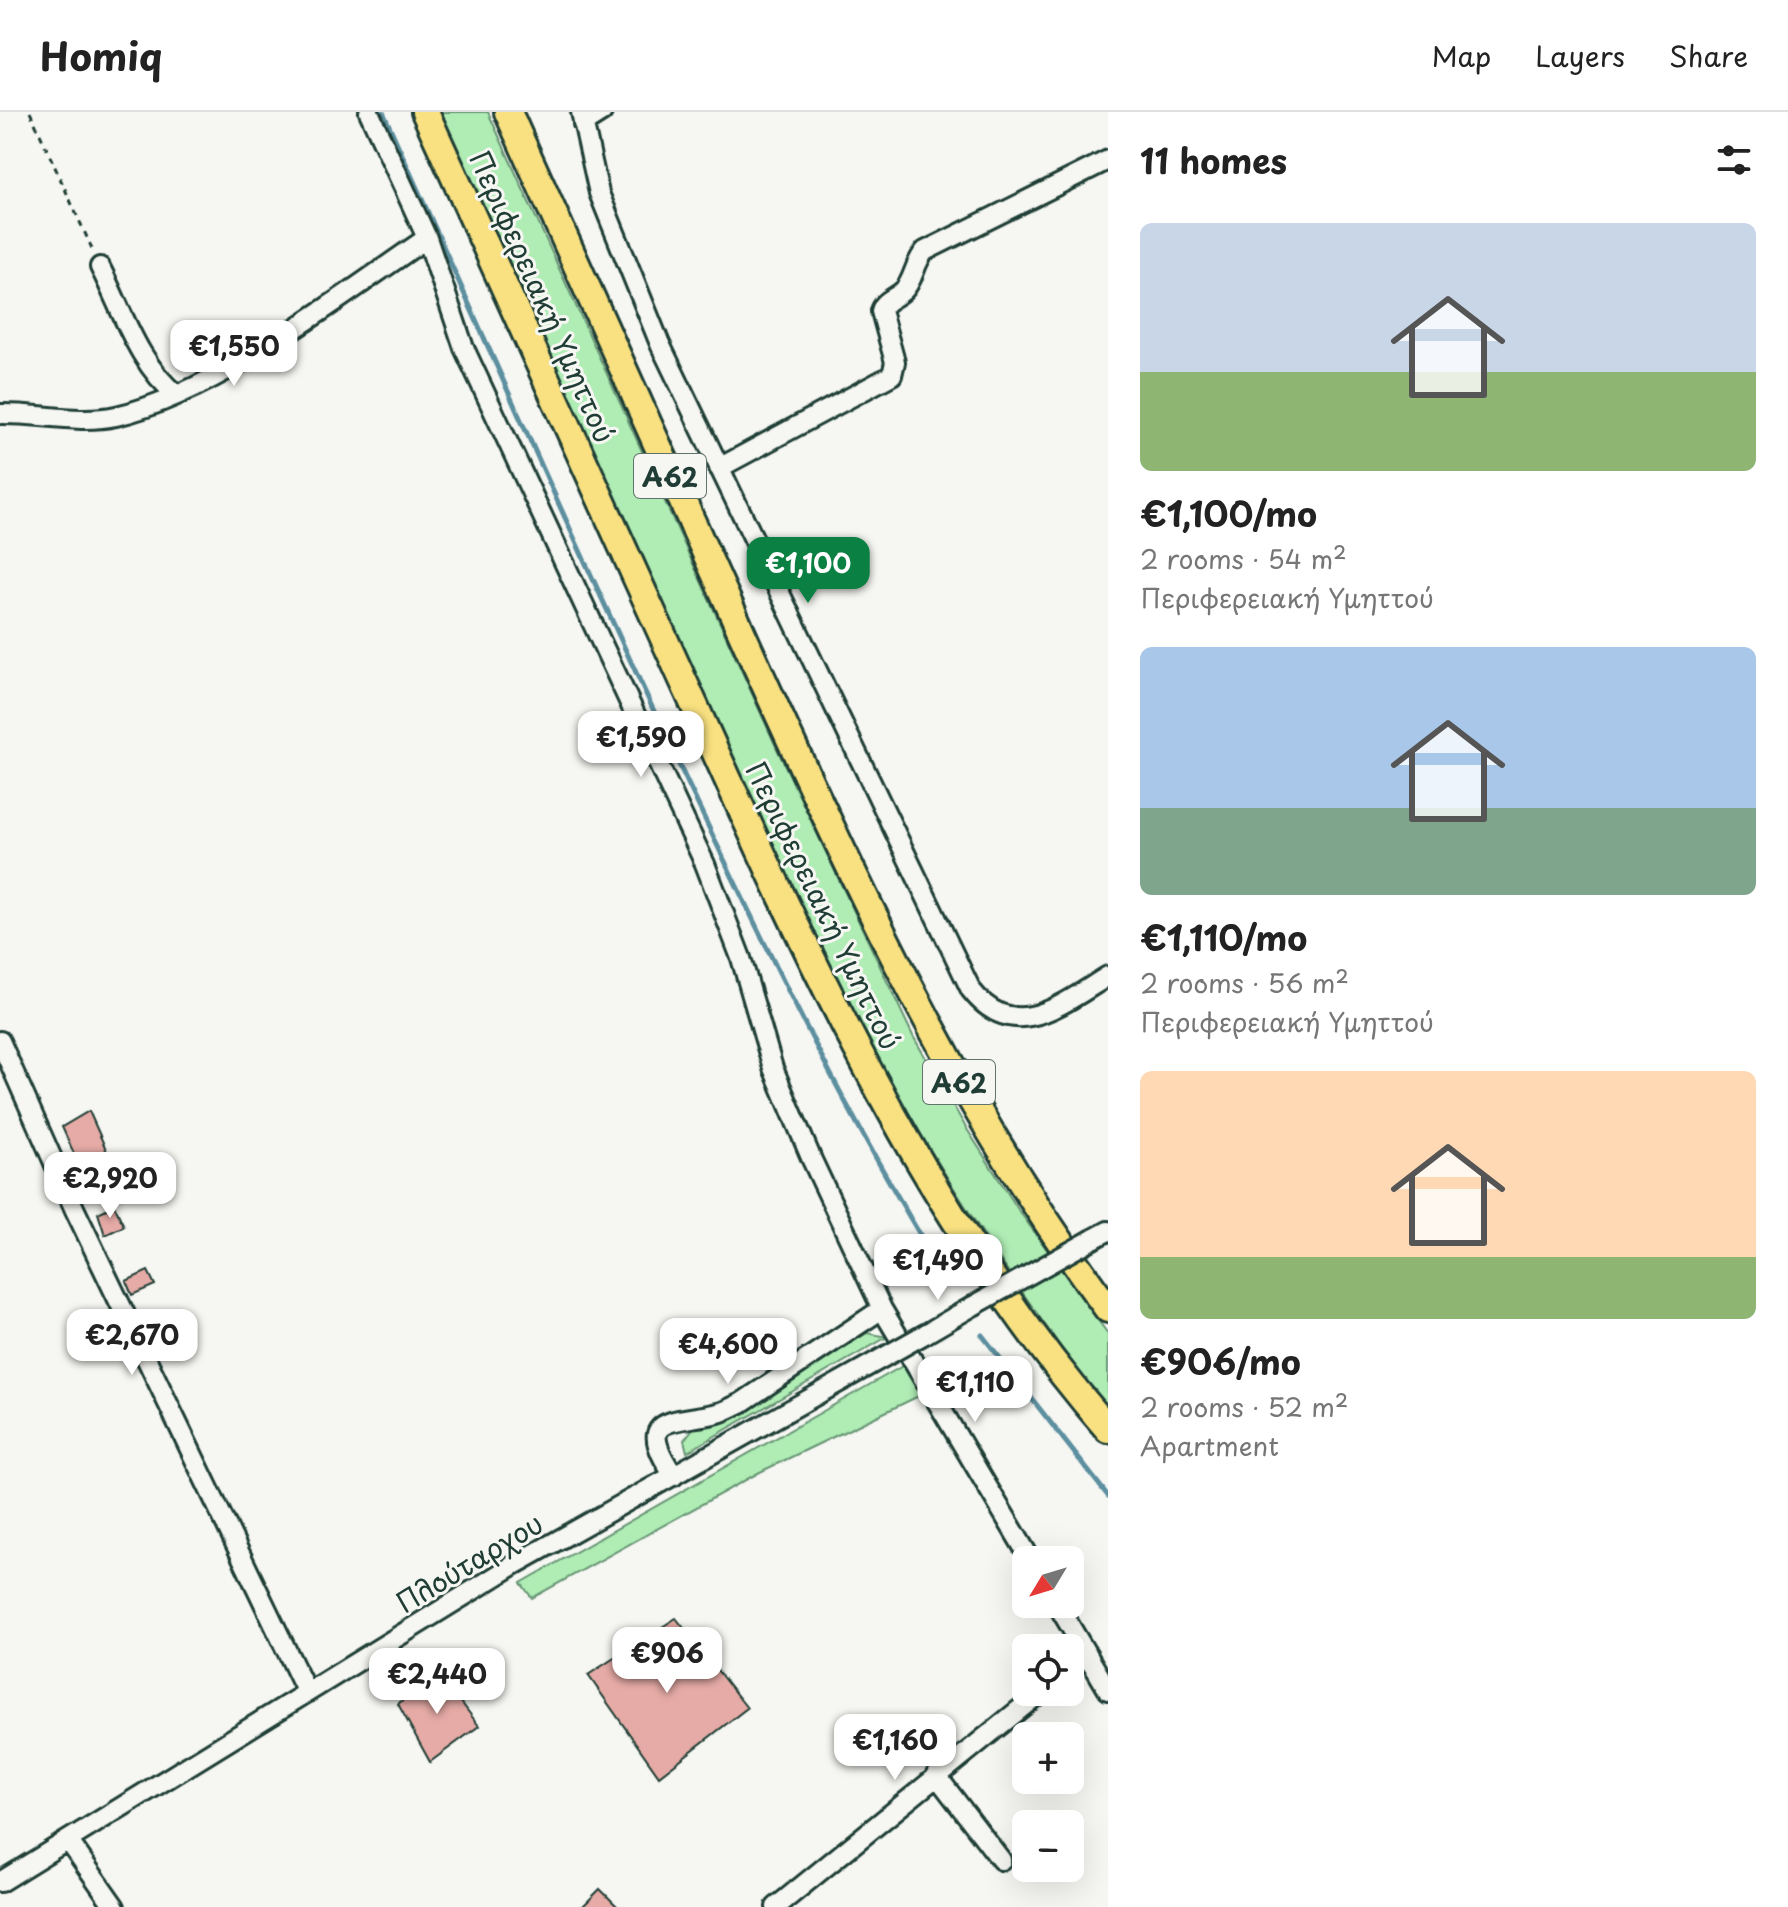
<!DOCTYPE html>
<meta charset="utf-8">
<style>
body{margin:0;font-family:"Playpen Sans",sans-serif;background:#f6f6f6;color:#222;height:100vh;display:flex;flex-direction:column;font-size:30px;white-space:nowrap}
*{box-sizing:border-box;margin:0}
p{font-size:26px;color:#767676}
.icon{flex:none;width:44px;height:44px;fill:none;stroke:currentColor;stroke-width:2;stroke-linecap:round;stroke-linejoin:round}
.map{position:relative;flex:1;overflow:hidden}
.details{display:flex;flex-direction:column;background:#fff;width:680px}
.details>*{flex:none}
.needle{width:52px;rotate:232deg}
.controls{position:absolute;left:1012px;top:1434px;display:grid;gap:16px}
.controls a{display:grid;place-items:center;width:72px;height:72px;border-radius:12px;background:#fff;box-shadow:0 8px 32px #0002;font-size:40px}
.price{position:absolute;translate:-50% -68px;padding:0 18px;border-radius:16px;background:#fff;color:#222;font-size:26px;line-height:52px;filter:drop-shadow(0 2px 4px #0008)}
.price::after{content:'';position:absolute;left:50%;top:48px;width:24px;height:18px;margin-left:-12px;background:inherit;clip-path:polygon(0 0,100% 0,50% 100%)}
.price.selected{background:#0b8043;color:#fff}
ul{padding:0;list-style:none}
li{display:grid;align-content:center;gap:16px;height:424px;padding:0 32px}
li span{display:grid;place-items:center;height:248px;border-radius:12px;color:#555}
li>.icon{margin-inline-start:auto}
span .icon{width:144px;height:144px;fill:#fffc;stroke-width:1}
li b{font-size:34px}
h2{display:flex;justify-content:space-between;align-items:center;height:96px;padding:0 32px;font-size:34px}
header{display:flex;align-items:center;gap:48px;box-sizing:border-box;height:112px;padding:0 40px;background:#fff;border-bottom:2px solid #e0e0e0}
header strong{font-size:38px}
nav{display:flex;gap:44px;margin-inline-start:auto;font-size:28px}
main{display:flex;flex:1;min-height:0}
.map>svg:first-child{display:block}
.green{fill:#afedb4;stroke:#679574;stroke-width:2}
.lines{fill:none;stroke-linecap:round;stroke-linejoin:round}
.stream{stroke:#5c8f9f;stroke-width:5}
.building{fill:#e6aba6;stroke:#1f3d34;stroke-width:2}
.minor-casing{stroke:#1f3d34;stroke-width:24}
.highway-casing{stroke:#1f3d34;stroke-width:32}
.path{stroke:#1f3d34;stroke-width:3;stroke-dasharray:6 6;stroke-linecap:butt}
.minor{stroke:#f6f6f2;stroke-width:18}
.highway{stroke:#f9e181;stroke-width:26}
.minor-bridge-casing{stroke:#1f3d34;stroke-width:24;stroke-linecap:butt}
.minor-bridge{stroke:#f6f6f2;stroke-width:18}
.labels{text-anchor:middle;dominant-baseline:central;stroke-width:6;stroke-linejoin:round;paint-order:stroke}
.shield{fill:#f6f6f2;stroke:#60746d;stroke-width:2}
.shield-label{font-size:26px;font-weight:bold;fill:#1f3d34}
.street-label{font-size:28px;fill:#1f3d34;stroke:#f6f6f2}
</style>
<header>
<strong>Homiq</strong>
<nav><a>Map</a><a>Layers</a><a>Share</a></nav>
</header>
<main>
<div class="map">
<svg width="1108" height="1795" viewBox="0 0 1108 1795">
<rect width="100%" height="100%" fill="#f6f6f2"/>
<filter id="ink" filterUnits="userSpaceOnUse"><feTurbulence type="fractalNoise" baseFrequency=".0125" numOctaves="2"/><feDisplacementMap in="SourceGraphic" scale="16" xChannelSelector="R" yChannelSelector="G"/><feConvolveMatrix kernelMatrix="1 2 1 2 8 2 1 2 1" color-interpolation-filters="sRGB"/></filter>
<g filter="url(#ink)">
<path class="green" d="M 438,0 L 488,0 L 778,639 L 913,924 L 965,1014 L 1019,1099 L 1108,1222 L 1108,1299 C 1000,1157 907,1009 825,850 Z
M 867,1221 L 887,1225 L 687,1340 L 684,1328 L 695,1314 L 744,1299 Z
M 906,1252 L 925,1281 L 760,1360 L 532,1486 L 521,1471 Z"/>
<g class="lines">
<path class="stream" d="M 383,0 C 488,234 591,468 701,699 C 775,855 850,1009 940,1156
M 982,1223 L 1108,1384"/>
</g>
<path class="building" d="M 89,999 L 113,1053 L 85,1066 L 62,1015 Z
M 114,1093 L 124,1114 L 105,1123 L 98,1101 Z
M 148,1159 L 155,1173 L 132,1183 L 126,1169 Z
M 676,1506 L 747,1596 L 659,1664 L 588,1563 Z
M 437,1558 L 479,1614 L 430,1650 L 398,1592 Z
M 600,1777 L 618,1795 L 582,1795 Z"/>
<g class="lines">
<defs>
<path id="minor" d="M 369,0 L 427,126 L 464,236 L 705,752 L 741,846 L 773,956 L 812,1048 L 882,1197 L 1031,1448
M 581,0 L 599,81 L 660,232 L 971,878 C 1014,933 1062,892 1108,864
M 583,12 L 602,0
M 100,155 C 122,198 139,254 177,283
M 0,302 C 37,301 79,312 116,304 C 217,281 340,185 427,126
M 719,356 L 892,263 L 895,250 L 881,199 C 885,187 895,187 904,178 C 914,168 914,151 925,139 L 1108,48
M 0,929 L 75,1098 L 307,1581
M 1093,1127 L 1108,1119
M 925,1222 L 973,1194
M 674,1364 C 632,1301 674,1312 718,1301 C 726,1299 734,1294 741,1291 L 882,1197
M 1057,1492 L 1108,1578
M 1070,1557 L 1088,1543
M 936,1663 L 1001,1748
M 68,1728 L 115,1795
M 0,1770 L 514,1453 L 893,1240
M 776,1795 L 1041,1580"/>
<path id="highway" d="M 425,0 C 516,200 606,399 697,599 C 810,850 926,1107 1108,1317
M 508,0 C 592,189 676,378 762,566 C 864,789 961,999 1108,1197"/>
</defs>
<use href="#minor" class="minor-casing"/>
<use href="#highway" class="highway-casing"/>
<path class="path" d="M 30,0 L 94,141"/>
<use href="#minor" class="minor"/>
<use href="#highway" class="highway"/>
<defs>
<path id="minor-bridge" d="M 973,1194 L 1093,1127
M 893,1240 L 925,1222"/>
</defs>
<use href="#minor-bridge" class="minor-bridge-casing"/>
<use href="#minor-bridge" class="minor-bridge"/>
</g>
</g>
<g class="labels">
<g class="shield">
<rect x="634" y="342" width="72" height="44" rx="6"/>
<rect x="923" y="948" width="72" height="44" rx="6"/>
</g>
<g class="shield-label">
<text x="670" y="364">Α62</text>
<text x="959" y="970">Α62</text>
</g>
<g class="street-label">
<text transform="translate(543 184) rotate(66)">Περιφερειακή Υμηττού</text>
<text transform="translate(824 793) rotate(64)">Περιφερειακή Υμηττού</text>
<text transform="translate(469 1450) rotate(-31)">Πλούταρχου</text>
</g>
</g>
</svg>
<div class="controls">
<a><svg class="needle" viewBox="-14 -14 28 28"><path d="M0-13l5 13h-10z" fill="#e53935"/><path d="M0 13l5-13h-10z" fill="#767676"/></svg></a>
<a><svg class="icon" aria-label="locate" viewBox="0 0 24 24"><circle cx="12" cy="12" r="6"/><path d="M12 2v4M12 18v4M2 12h4M18 12h4"/></svg></a>
<a>+</a>
<a>−</a>
</div>
<b class="price" style="left:234px;top:276px">€1,550</b>
<b class="price selected" style="left:808px;top:493px">€1,100</b>
<b class="price" style="left:641px;top:667px">€1,590</b>
<b class="price" style="left:110px;top:1108px">€2,920</b>
<b class="price" style="left:938px;top:1190px">€1,490</b>
<b class="price" style="left:132px;top:1265px">€2,670</b>
<b class="price" style="left:728px;top:1274px">€4,600</b>
<b class="price" style="left:975px;top:1312px">€1,110</b>
<b class="price" style="left:667px;top:1583px">€906</b>
<b class="price" style="left:437px;top:1604px">€2,440</b>
<b class="price" style="left:895px;top:1670px">€1,160</b>
</div>
<section class="details">
<h2>11 homes<svg class="icon" aria-label="filters" viewBox="0 0 24 24"><path d="M4 7h16M4 17h16"/><circle cx="9" cy="7" r="2"/><circle cx="15" cy="17" r="2"/></svg></h2>
<ul>
<li><span style="background:linear-gradient(#c9d6e8 60%,#8fb573 0)"><svg class="icon" aria-label="home" viewBox="0 0 24 24"><path d="M3 11l9-7 9 7M6 9v11h12V9"/></svg></span><div><b>€1,100/mo</b><p>2 rooms · 54 m²</p><p>Περιφερειακή Υμηττού</p></div></li>
<li><span style="background:linear-gradient(#a9c7e8 65%,#7fa58c 0)"><svg class="icon" aria-label="home" viewBox="0 0 24 24"><path d="M3 11l9-7 9 7M6 9v11h12V9"/></svg></span><div><b>€1,110/mo</b><p>2 rooms · 56 m²</p><p>Περιφερειακή Υμηττού</p></div></li>
<li><span style="background:linear-gradient(#ffd9b3 75%,#8fb573 0)"><svg class="icon" aria-label="home" viewBox="0 0 24 24"><path d="M3 11l9-7 9 7M6 9v11h12V9"/></svg></span><div><b>€906/mo</b><p>2 rooms · 52 m²</p><p>Apartment</p></div></li>
</ul>
</section>
</main>
